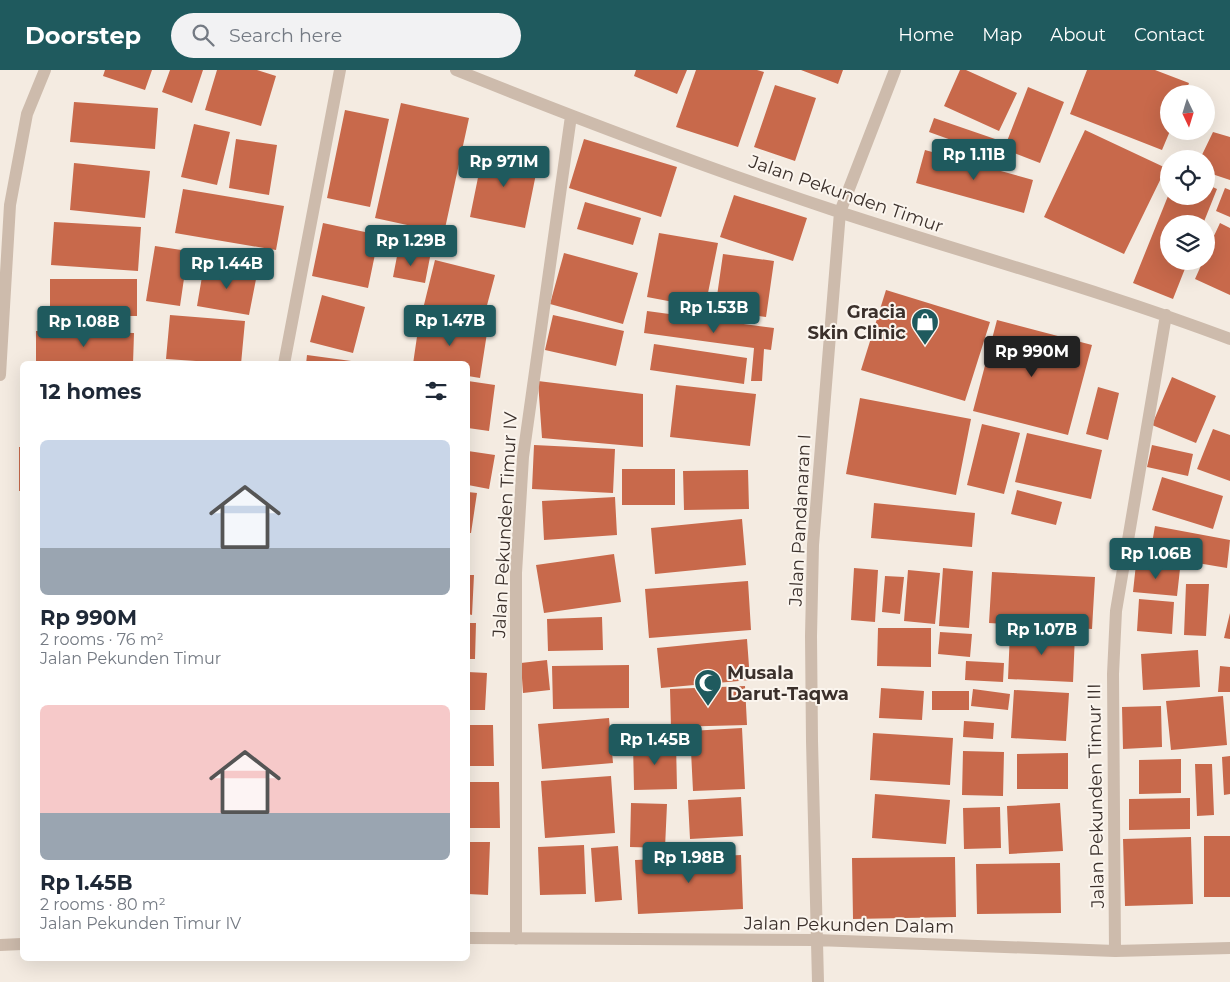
<!DOCTYPE html>
<meta charset="utf-8">
<style>
body{margin:0;font-family:Montserrat,sans-serif;background:#f2f2f3;color:#1f2937;height:100vh;display:flex;flex-direction:column;font-size:19px;white-space:nowrap}
*{box-sizing:border-box;margin:0}
p{font-size:16px;color:#747a83}
.icon{flex:none;width:28px;height:28px;fill:none;stroke:currentColor;stroke-width:2;stroke-linecap:round;stroke-linejoin:round}
.map{position:relative;flex:1;overflow:hidden}
.sheet{position:absolute;left:20px;top:291px;width:450px;height:600px;display:flex;flex-direction:column;background:#fff;border-radius:8px;box-shadow:0 5px 20px #0002}
.sheet>*{flex:none}
.needle{width:32px;rotate:176deg}
.fabs{position:absolute;left:1160px;top:15px;display:grid;gap:10px}
.fabs a{display:grid;place-items:center;width:55px;height:55px;border-radius:50%;background:#fff;box-shadow:0 5px 20px #0002;font-size:25px}
.price{position:absolute;translate:-50% -42px;padding:0 11px;border-radius:5px;background:#1f5a5e;color:#fff;font-size:16px;line-height:32px;filter:drop-shadow(0 1px 2px #0008)}
.price::after{content:'';position:absolute;left:50%;top:30px;width:15px;height:11px;margin-left:-8px;background:inherit;clip-path:polygon(0 0,100% 0,50% 100%)}
.price.active{background:#222;color:#fff}
ul{padding:0;list-style:none}
li{display:grid;align-content:center;gap:10px;height:265px;padding:0 20px}
li span{display:grid;place-items:center;height:155px;border-radius:8px;color:#555}
li>.icon{margin-inline-start:auto}
span .icon{width:90px;height:90px;fill:#fffc;stroke-width:1}
li b{font-size:21px}
h2{display:flex;justify-content:space-between;align-items:center;height:60px;padding:0 20px;font-size:21px}
header{display:flex;align-items:center;gap:30px;box-sizing:border-box;height:70px;padding:0 25px;background:#1f5a5e;color:#fff}
header strong{font-size:24px}
nav{display:flex;gap:28px;margin-inline-start:auto;font-size:18px}
.search{width:350px;height:45px;background:#f2f2f3;display:flex;align-items:center;gap:12px;box-sizing:border-box;padding:0 18px;border-radius:28px;color:#747a83;font-size:19px}
.map>svg:first-child{display:block}
.building{fill:#c8694b}
.lines{fill:none;stroke-linecap:round;stroke-linejoin:round}
.street{stroke:#cdbbac;stroke-width:12}
.labels{text-anchor:middle;dominant-baseline:central;stroke-width:4;stroke-linejoin:round;paint-order:stroke}
.street-label{font-size:18px;fill:#3b302b;stroke:#fbf5ee}
.poi-label{font-size:18px;font-weight:bold;fill:#3b302b;stroke:#fbf5ee;text-anchor:end}
</style>
<header>
<strong>Doorstep</strong>
<div class="search"><svg class="icon" aria-label="search" viewBox="0 0 24 24"><circle cx="10" cy="10" r="6"/><path d="M15 15l6 6"/></svg>Search here</div>
<nav><a>Home</a><a>Map</a><a>About</a><a>Contact</a></nav>
</header>
<div class="map">
<svg width="1230" height="912" viewBox="0 0 1230 912">
<rect width="100%" height="100%" fill="#f4ebe1"/>
<path class="building" d="M 105,0 L 152,0 L 145,20 L 103,6 Z
M 170,0 L 203,0 L 192,33 L 162,22 Z
M 217,0 L 257,0 L 276,6 L 261,56 L 205,40 Z
M 636,0 L 687,0 L 677,24 L 634,6 Z
M 696,0 L 757,0 L 764,2 L 738,77 L 676,57 Z
M 801,0 L 843,0 L 838,14 Z
M 960,0 L 966,0 L 1017,23 L 999,61 L 944,36 Z
M 1087,0 L 1155,0 L 1189,13 L 1185,24 L 1169,24 L 1170,61 L 1162,80 L 1070,44 Z
M 775,15 L 816,28 L 795,91 L 754,77 Z
M 1028,17 L 1064,32 L 1040,93 L 1004,79 Z
M 74,32 L 158,38 L 155,79 L 70,72 Z
M 401,33 L 469,48 L 444,163 L 375,148 Z
M 345,40 L 389,49 L 370,137 L 327,128 Z
M 934,48 L 998,70 L 993,85 L 929,62 Z
M 194,54 L 230,62 L 217,115 L 181,107 Z
M 1085,60 L 1166,98 L 1124,184 L 1044,147 Z
M 1213,62 L 1230,67 L 1230,110 L 1206,102 L 1206,89 L 1200,89 Z
M 236,69 L 277,75 L 269,125 L 229,118 Z
M 584,69 L 677,97 L 661,147 L 569,118 Z
M 484,78 L 539,89 L 525,158 L 470,147 Z
M 925,80 L 1033,110 L 1024,143 L 916,113 Z
M 74,93 L 150,101 L 145,148 L 70,140 Z
M 1206,114 L 1217,119 L 1203,154 L 1169,154 L 1169,191 L 1188,191 L 1173,229 L 1133,213 L 1168,126 L 1206,126 Z
M 1225,118 L 1230,120 L 1230,147 L 1216,141 Z
M 183,119 L 284,136 L 276,180 L 175,163 Z
M 734,125 L 807,148 L 793,191 L 720,167 Z
M 585,132 L 641,148 L 633,175 L 577,159 Z
M 54,152 L 141,157 L 138,201 L 51,195 Z
M 323,153 L 379,165 L 368,218 L 312,206 Z
M 1220,153 L 1230,158 L 1230,225 L 1195,209 L 1203,191 L 1206,191 L 1206,183 Z
M 659,163 L 718,173 L 705,238 L 647,227 Z
M 155,176 L 188,181 L 180,236 L 146,231 Z
M 398,181 L 430,187 L 425,213 L 393,207 Z
M 564,183 L 638,203 L 623,254 L 550,234 Z
M 723,184 L 774,191 L 766,247 L 715,240 Z
M 435,190 L 495,205 L 481,258 L 422,243 Z
M 204,195 L 257,204 L 249,245 L 197,236 Z
M 50,209 L 137,209 L 137,246 L 50,246 Z
M 886,220 L 990,252 L 965,331 L 861,300 Z
M 322,225 L 365,237 L 353,283 L 310,272 Z
M 647,241 L 774,258 L 771,280 L 764,279 L 762,311 L 751,311 L 754,278 L 644,263 Z
M 170,245 L 245,251 L 241,294 L 166,289 Z
M 553,245 L 624,261 L 616,296 L 545,280 Z
M 997,250 L 1092,275 L 1068,365 L 973,341 Z
M 419,253 L 487,263 L 480,308 L 468,306 L 468,294 L 413,294 Z
M 36,261 L 134,263 L 133,294 L 36,294 Z
M 654,274 L 747,288 L 744,314 L 650,300 Z
M 307,285 L 366,293 L 366,294 L 306,294 Z
M 1172,307 L 1216,326 L 1196,373 L 1152,355 Z
M 468,311 L 495,315 L 489,361 L 468,358 Z
M 538,311 L 643,324 L 643,377 L 542,368 Z
M 676,315 L 756,324 L 750,376 L 670,367 Z
M 1098,317 L 1119,323 L 1108,370 L 1086,364 Z
M 860,328 L 971,349 L 956,425 L 846,404 Z
M 982,354 L 1020,363 L 1004,424 L 967,415 Z
M 1213,359 L 1230,365 L 1230,411 L 1197,399 Z
M 1027,363 L 1102,380 L 1091,429 L 1015,412 Z
M 534,375 L 615,379 L 613,423 L 532,419 Z
M 1152,375 L 1193,384 L 1188,406 L 1147,397 Z
M 19,377 L 22,377 L 22,421 L 19,421 Z
M 468,381 L 495,385 L 489,419 L 468,415 Z
M 622,399 L 675,399 L 675,435 L 622,435 Z
M 748,400 L 749,439 L 684,440 L 683,401 Z
M 1162,407 L 1223,426 L 1213,459 L 1152,440 Z
M 1017,420 L 1062,432 L 1056,455 L 1011,444 Z
M 468,422 L 477,423 L 471,463 L 468,463 Z
M 615,427 L 617,465 L 544,470 L 542,431 Z
M 874,433 L 975,443 L 972,477 L 871,468 Z
M 742,449 L 746,495 L 655,504 L 651,458 Z
M 1155,456 L 1230,470 L 1227,498 L 1150,485 Z
M 614,484 L 621,532 L 544,543 L 536,495 Z
M 1136,494 L 1180,499 L 1177,526 L 1133,522 Z
M 854,498 L 878,500 L 875,552 L 851,550 Z
M 943,498 L 973,501 L 969,558 L 939,556 Z
M 908,500 L 940,503 L 935,554 L 904,551 Z
M 992,502 L 1095,507 L 1092,559 L 989,553 Z
M 468,505 L 474,505 L 472,545 L 468,544 Z
M 885,506 L 904,507 L 900,544 L 882,542 Z
M 748,511 L 751,560 L 649,568 L 645,519 Z
M 1186,514 L 1209,514 L 1206,566 L 1184,565 Z
M 1139,529 L 1174,532 L 1172,564 L 1137,561 Z
M 1230,543 L 1230,569 L 1224,568 Z
M 602,547 L 603,580 L 548,581 L 547,549 Z
M 468,553 L 476,553 L 475,589 L 468,589 Z
M 878,558 L 931,558 L 931,597 L 877,596 Z
M 1010,561 L 1075,564 L 1073,612 L 1008,609 Z
M 940,562 L 972,564 L 970,587 L 938,584 Z
M 747,569 L 750,610 L 661,618 L 657,578 Z
M 1198,580 L 1200,617 L 1143,620 L 1141,584 Z
M 547,590 L 550,620 L 523,623 L 521,593 Z
M 966,591 L 1004,593 L 1003,612 L 965,610 Z
M 629,595 L 629,638 L 553,639 L 552,596 Z
M 1220,596 L 1230,597 L 1230,622 L 1218,622 Z
M 468,602 L 487,603 L 485,640 L 468,640 Z
M 745,616 L 747,655 L 671,657 L 670,619 Z
M 881,618 L 924,621 L 922,650 L 879,648 Z
M 973,619 L 1010,624 L 1008,640 L 971,636 Z
M 1014,620 L 1069,623 L 1066,671 L 1011,668 Z
M 932,621 L 969,621 L 969,640 L 932,640 Z
M 1223,626 L 1227,675 L 1171,680 L 1166,631 Z
M 1161,636 L 1162,677 L 1123,679 L 1122,637 Z
M 609,648 L 613,693 L 542,699 L 538,654 Z
M 964,651 L 994,653 L 993,669 L 963,667 Z
M 468,655 L 493,655 L 494,696 L 468,696 Z
M 742,658 L 745,719 L 693,721 L 690,661 Z
M 873,663 L 953,668 L 950,715 L 870,710 Z
M 676,672 L 677,719 L 634,720 L 633,673 Z
M 963,681 L 1004,682 L 1003,726 L 962,725 Z
M 1068,683 L 1068,719 L 1017,719 L 1017,684 Z
M 1230,686 L 1230,724 L 1224,725 L 1222,687 Z
M 1181,689 L 1181,723 L 1139,724 L 1139,690 Z
M 1195,694 L 1212,694 L 1214,745 L 1197,746 Z
M 611,706 L 615,763 L 545,768 L 541,711 Z
M 468,712 L 499,712 L 500,758 L 468,758 Z
M 875,724 L 950,730 L 946,774 L 872,768 Z
M 741,727 L 743,766 L 690,769 L 688,730 Z
M 1190,728 L 1190,759 L 1129,760 L 1129,729 Z
M 631,733 L 667,734 L 665,778 L 630,777 Z
M 1060,733 L 1063,781 L 1009,784 L 1007,736 Z
M 1000,737 L 1001,778 L 964,779 L 963,738 Z
M 1204,766 L 1230,766 L 1230,827 L 1204,827 Z
M 1191,767 L 1193,834 L 1125,836 L 1123,769 Z
M 468,772 L 490,772 L 488,825 L 468,824 Z
M 584,775 L 586,824 L 540,825 L 538,777 Z
M 618,776 L 622,830 L 595,832 L 591,778 Z
M 741,785 L 743,839 L 638,844 L 635,790 Z
M 955,787 L 956,847 L 853,849 L 852,788 Z
M 1060,793 L 1061,843 L 977,844 L 976,794 Z"/>
<g class="lines">
<path class="street" d="M 456,0 C 583,51 712,100 842,143 C 971,185 1103,221 1230,269
M 284,294 L 340,0
M 0,305 L 10,135 L 27,44 L 45,0
M 468,868 L 816,870 L 1115,881 L 1230,878
M 516,869 L 516,503 L 523,387 L 571,46
M 0,875 L 22,874
M 1115,881 L 1113,604 L 1116,541 L 1166,245
M 818,912 L 812,671 L 811,566 L 813,475 L 840,142 L 895,0"/>
</g>
<defs>
<symbol id="shop-pin" viewBox="-11 -11 22 30"><path d="M0 17L-7.5 6A9.5 9.5 0 1 1 7.5 6Z" fill="#1f5a5e" stroke="#fbf5ee"/><path d="M-5-2.5h2.3a2.7 3.5 0 0 1 5.4 0H5L5.5 6h-11ZM-1.5-2.5h3a1.5 2.3 0 0 0-3 0Z" fill="#fff"/></symbol>
<symbol id="mosque-pin" viewBox="-11 -11 22 30"><path d="M0 17L-7.5 6A9.5 9.5 0 1 1 7.5 6Z" fill="#1f5a5e" stroke="#fbf5ee"/><path d="M3.5-4.9A6 6 0 1 0 3.5 4.9A5 5 0 1 1 3.5-4.9Z" fill="#fff"/></symbol>
</defs>
<g fill-rule="evenodd">
<use href="#shop-pin" x="909" y="236" width="32" height="43"/>
<use href="#mosque-pin" x="692" y="597" width="32" height="43"/>
</g>
<g class="labels">
<g class="street-label">
<text transform="translate(846 124) rotate(19)">Jalan Pekunden Timur</text>
<text transform="translate(800 450) rotate(-87)">Jalan Pandanaran I</text>
<text transform="translate(505 455) rotate(-87)">Jalan Pekunden Timur IV</text>
<text transform="translate(1096 726) rotate(-91)">Jalan Pekunden Timur III</text>
<text transform="translate(849 855) rotate(1)">Jalan Pekunden Dalam</text>
</g>
<g class="poi-label">
<text x="906" y="242">Gracia<tspan x="906" dy="21">Skin Clinic</tspan></text>
<text x="727" y="603" text-anchor="start">Musala<tspan x="727" dy="21">Darut-Taqwa</tspan></text>
</g>
</g>
</svg>
<div class="fabs">
<a><svg class="needle" viewBox="-14 -14 28 28"><path d="M0-13l5 13h-10z" fill="#e53935"/><path d="M0 13l5-13h-10z" fill="#747a83"/></svg></a>
<a><svg class="icon" aria-label="locate" viewBox="0 0 24 24"><circle cx="12" cy="12" r="6"/><path d="M12 2v4M12 18v4M2 12h4M18 12h4"/></svg></a>
<a><svg class="icon" aria-label="layers" viewBox="0 0 24 24"><path d="M12 4l9 5-9 5-9-5zM3 14l9 5 9-5"/></svg></a>
</div>
<b class="price" style="left:974px;top:111px">Rp 1.11B</b>
<b class="price" style="left:504px;top:118px">Rp 971M</b>
<b class="price" style="left:411px;top:197px">Rp 1.29B</b>
<b class="price" style="left:227px;top:220px">Rp 1.44B</b>
<b class="price" style="left:714px;top:264px">Rp 1.53B</b>
<b class="price" style="left:450px;top:277px">Rp 1.47B</b>
<b class="price" style="left:84px;top:278px">Rp 1.08B</b>
<b class="price active" style="left:1032px;top:308px">Rp 990M</b>
<b class="price" style="left:1156px;top:510px">Rp 1.06B</b>
<b class="price" style="left:1042px;top:586px">Rp 1.07B</b>
<b class="price" style="left:655px;top:696px">Rp 1.45B</b>
<b class="price" style="left:689px;top:814px">Rp 1.98B</b>
<section class="sheet">
<h2>12 homes<svg class="icon" aria-label="filters" viewBox="0 0 24 24"><path d="M4 7h16M4 17h16"/><circle cx="9" cy="7" r="2"/><circle cx="15" cy="17" r="2"/></svg></h2>
<ul>
<li><span style="background:linear-gradient(#c9d6e8 70%,#9aa5b1 0)"><svg class="icon" aria-label="home" viewBox="0 0 24 24"><path d="M3 11l9-7 9 7M6 9v11h12V9"/></svg></span><div><b>Rp 990M</b><p>2 rooms · 76 m²</p><p>Jalan Pekunden Timur</p></div></li>
<li><span style="background:linear-gradient(#f6c9c9 70%,#9aa5b1 0)"><svg class="icon" aria-label="home" viewBox="0 0 24 24"><path d="M3 11l9-7 9 7M6 9v11h12V9"/></svg></span><div><b>Rp 1.45B</b><p>2 rooms · 80 m²</p><p>Jalan Pekunden Timur IV</p></div></li>
</ul>
</section>
</div>
